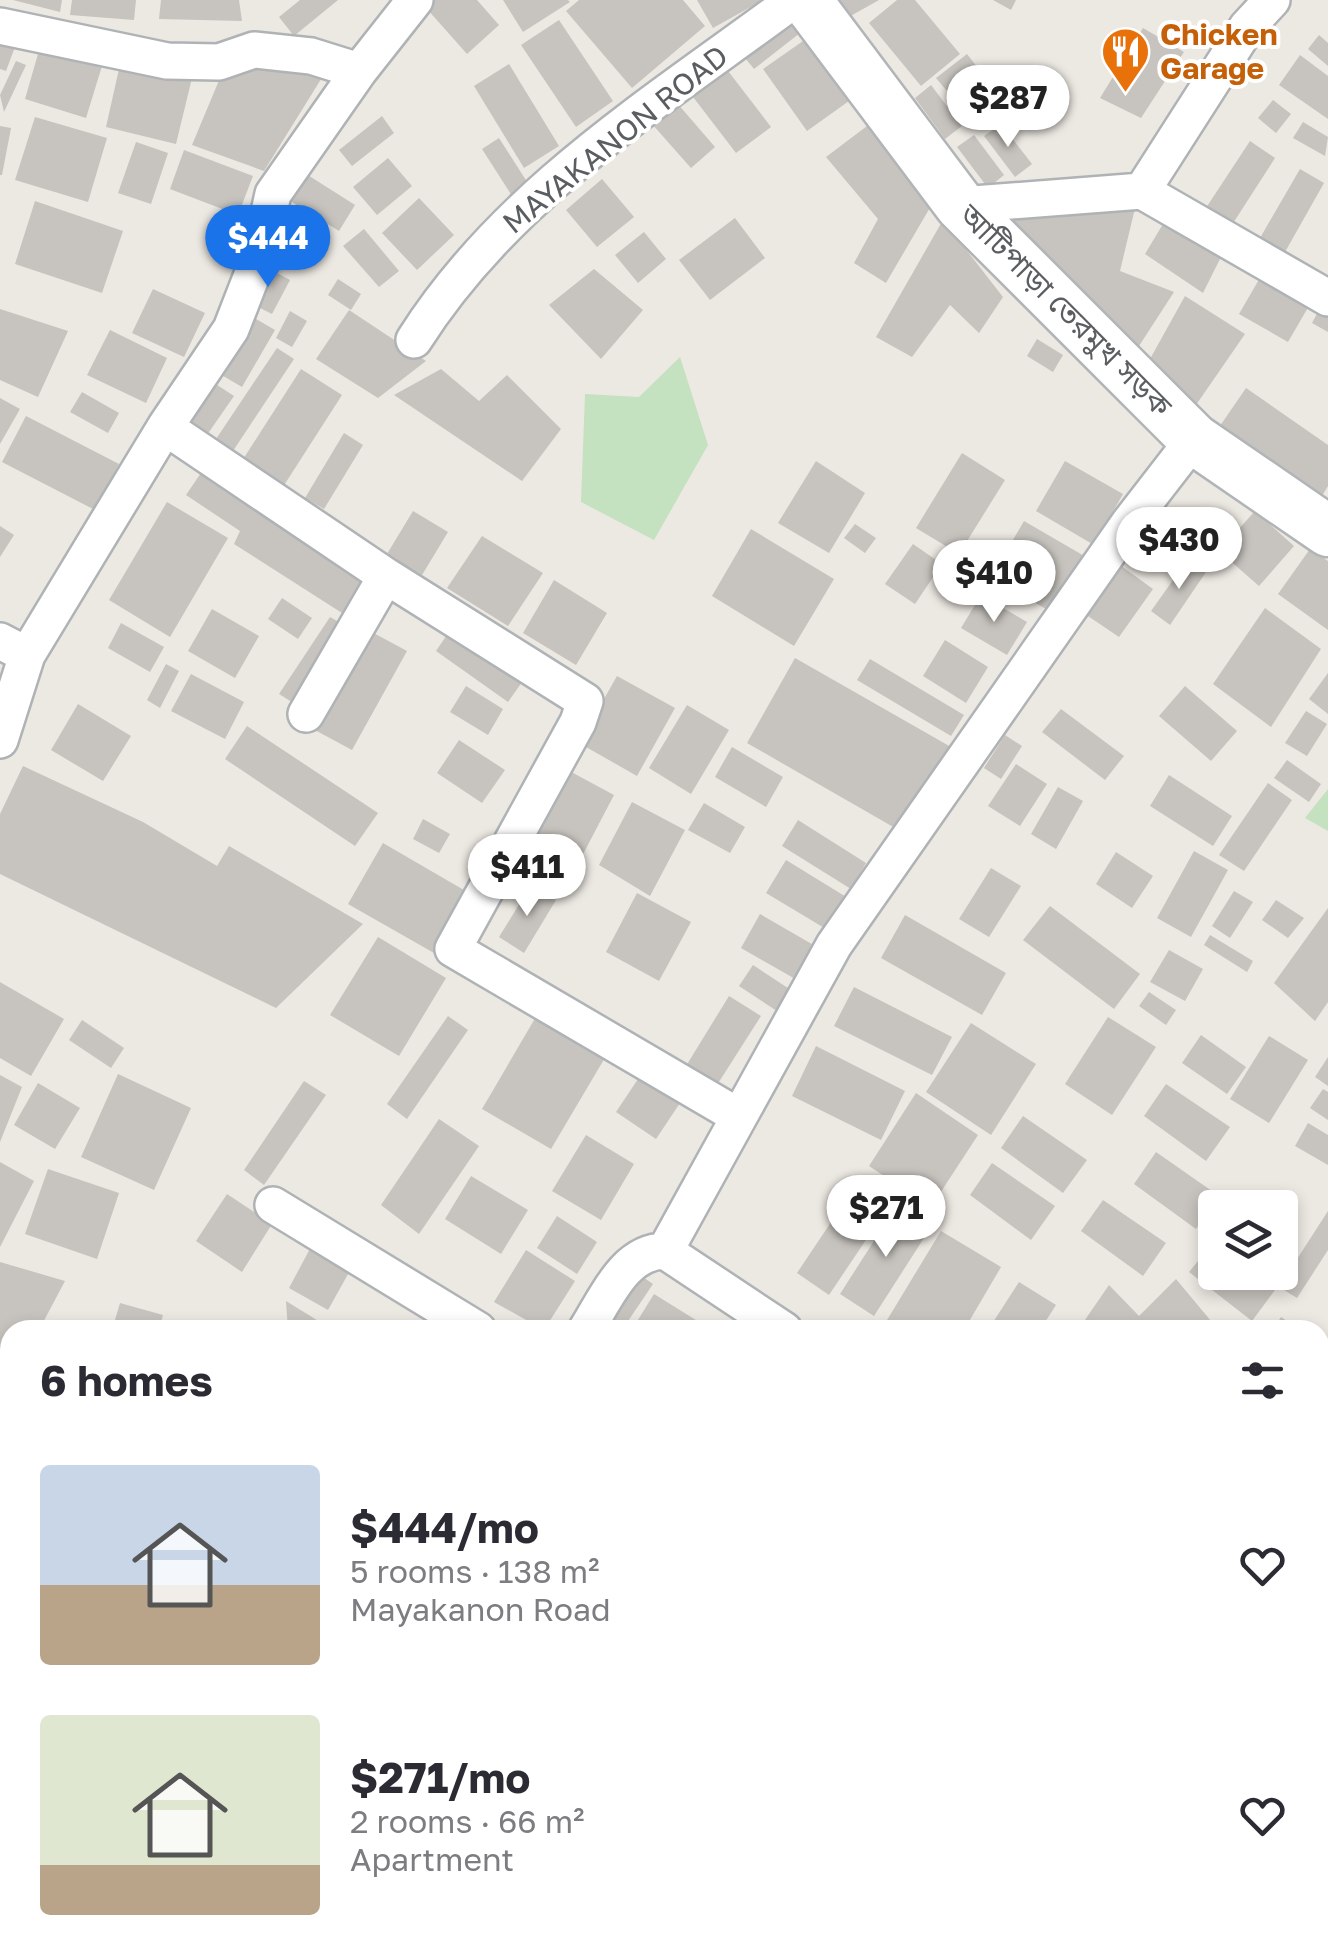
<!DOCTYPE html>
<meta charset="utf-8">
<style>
body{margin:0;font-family:"Golos Text","Noto Sans Bengali",sans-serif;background:#f2f2f3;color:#2b2b33;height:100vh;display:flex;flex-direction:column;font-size:38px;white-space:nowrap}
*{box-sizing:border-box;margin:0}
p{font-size:32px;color:#7c7c81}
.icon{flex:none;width:55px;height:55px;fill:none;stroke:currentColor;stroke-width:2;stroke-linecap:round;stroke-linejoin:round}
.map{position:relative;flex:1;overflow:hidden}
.drawer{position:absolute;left:0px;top:1320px;width:1330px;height:640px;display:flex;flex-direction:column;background:#fff;border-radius:30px 30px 0 0;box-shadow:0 5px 15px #0003}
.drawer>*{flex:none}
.fabs{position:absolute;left:1198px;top:1190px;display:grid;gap:20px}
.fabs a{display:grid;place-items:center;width:100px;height:100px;border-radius:10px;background:#fff;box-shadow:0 5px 15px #0003;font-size:50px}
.price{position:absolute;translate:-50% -85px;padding:0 22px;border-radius:35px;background:#fff;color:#222;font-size:32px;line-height:65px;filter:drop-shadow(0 2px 5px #0008)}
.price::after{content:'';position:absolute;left:50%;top:60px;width:30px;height:22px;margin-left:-15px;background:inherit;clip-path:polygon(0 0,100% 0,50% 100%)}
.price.current{background:#1a73e8;color:#fff}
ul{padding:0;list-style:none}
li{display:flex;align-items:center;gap:30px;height:250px;padding:0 40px}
li span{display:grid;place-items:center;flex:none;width:280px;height:200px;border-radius:10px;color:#555}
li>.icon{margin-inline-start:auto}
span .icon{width:120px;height:120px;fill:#fffc;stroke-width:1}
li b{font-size:42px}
h2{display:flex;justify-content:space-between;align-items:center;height:120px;padding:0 40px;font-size:42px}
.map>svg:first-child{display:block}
.green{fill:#c4e1c0}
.building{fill:#c7c3be}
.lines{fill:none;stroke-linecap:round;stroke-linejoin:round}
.street-casing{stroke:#afb3b6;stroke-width:40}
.secondary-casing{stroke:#b1b5b8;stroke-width:55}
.street{stroke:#fff;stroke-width:35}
.secondary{stroke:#fff;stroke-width:50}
.labels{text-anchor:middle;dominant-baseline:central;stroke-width:8;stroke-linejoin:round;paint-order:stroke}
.food-label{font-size:30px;font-weight:bold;fill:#c56008;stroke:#fff;text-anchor:start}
.street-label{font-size:30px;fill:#5a5e61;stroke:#fff}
</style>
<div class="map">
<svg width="1328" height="1960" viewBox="0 0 1328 1960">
<rect width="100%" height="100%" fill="#ece8e2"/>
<path class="green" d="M 680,357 L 708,445 L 654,540 L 581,502 L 585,394 L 639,397 Z
M 1328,789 L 1328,831 L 1305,818 Z"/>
<path class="building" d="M 13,0 L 62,0 L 60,12 Z
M 72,0 L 136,0 L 134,20 L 70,15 Z
M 161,0 L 239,0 L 242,21 L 159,19 Z
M 300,0 L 338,0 L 294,36 L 279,17 Z
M 419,0 L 477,0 L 499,25 L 467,54 Z
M 503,0 L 568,0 L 570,2 L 523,32 Z
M 579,0 L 683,0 L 705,26 L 632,88 L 566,11 Z
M 697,0 L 763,0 L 713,28 Z
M 797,0 L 814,22 L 754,69 L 737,48 Z
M 837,0 L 879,0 L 847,18 Z
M 897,0 L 915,0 L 960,54 L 921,86 L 869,23 Z
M 993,0 L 1016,0 L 1011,10 Z
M 559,20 L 613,101 L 576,127 L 521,45 Z
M 1143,28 L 1184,52 L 1141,118 L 1100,98 Z
M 813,34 L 856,96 L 807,131 L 763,69 Z
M 1319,35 L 1328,43 L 1328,66 L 1308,49 Z
M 0,41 L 15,47 L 6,71 L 0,69 Z
M 40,47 L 102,66 L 86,118 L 25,99 Z
M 967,54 L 981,72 L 951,96 L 936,78 Z
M 1300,55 L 1328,76 L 1328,119 L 1279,85 Z
M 121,60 L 192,78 L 176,144 L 106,127 Z
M 16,61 L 26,65 L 4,112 L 0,95 Z
M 291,62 L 323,76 L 264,171 L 192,145 L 220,78 Z
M 509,64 L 559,146 L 524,168 L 474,86 Z
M 725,67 L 771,127 L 736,153 L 690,93 Z
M 992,75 L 1008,98 L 970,122 L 954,100 Z
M 931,85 L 962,126 L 945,139 L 915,98 Z
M 1273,100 L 1291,114 L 1276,133 L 1258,118 Z
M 677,103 L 715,147 L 691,168 L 652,124 Z
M 382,116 L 394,133 L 352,166 L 339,150 Z
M 35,117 L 107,138 L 88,202 L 15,180 Z
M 875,120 L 935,199 L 886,283 L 854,263 L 878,219 L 826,157 Z
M 1303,122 L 1328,137 L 1325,156 L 1293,138 Z
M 1001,124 L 1032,164 L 1015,177 L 984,136 Z
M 0,126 L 11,128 L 2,175 L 0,175 Z
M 974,135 L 1004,175 L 988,188 L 957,147 Z
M 499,138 L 531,188 L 514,199 L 482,149 Z
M 1250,141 L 1275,158 L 1228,231 L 1202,214 Z
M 136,142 L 168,153 L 151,204 L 118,193 Z
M 184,150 L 253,176 L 238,215 L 170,189 Z
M 388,158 L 412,186 L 377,215 L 353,187 Z
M 1300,169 L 1324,183 L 1285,252 L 1260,238 Z
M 303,172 L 355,205 L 339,231 L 287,199 Z
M 602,179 L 634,217 L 597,247 L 566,210 Z
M 419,198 L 454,235 L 417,270 L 382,233 Z
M 35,201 L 123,231 L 102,293 L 15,264 Z
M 1136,204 L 1120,271 L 1174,292 L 1139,346 L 1124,361 L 980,209 Z
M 735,218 L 765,258 L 710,300 L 679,260 Z
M 1166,219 L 1224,251 L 1203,293 L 1145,254 Z
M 943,220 L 1003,297 L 979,333 L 950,305 L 912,357 L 876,337 Z
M 364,229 L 399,271 L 379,287 L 343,246 Z
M 644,232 L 666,259 L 638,283 L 615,255 Z
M 1268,264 L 1317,292 L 1288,342 L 1239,314 Z
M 264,266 L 290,280 L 272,314 L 246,301 Z
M 594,269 L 643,310 L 601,359 L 549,305 Z
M 338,279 L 361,294 L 351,310 L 328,295 Z
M 153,289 L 205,313 L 184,357 L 132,333 Z
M 1185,296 L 1245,334 L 1187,418 L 1140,377 Z
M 1320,308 L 1328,313 L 1328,332 L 1312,323 Z
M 0,309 L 68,331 L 38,397 L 0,380 Z
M 349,310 L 426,361 L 378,398 L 316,359 Z
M 290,311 L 307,321 L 292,347 L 276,338 Z
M 246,313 L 275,330 L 242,387 L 213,370 Z
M 110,330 L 167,358 L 146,403 L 87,375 Z
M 1037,339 L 1063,355 L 1053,372 L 1027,356 Z
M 277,348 L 294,359 L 229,457 L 212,445 Z
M 301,369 L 342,395 L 281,490 L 240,464 Z
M 441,369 L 479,401 L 507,375 L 561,429 L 522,481 L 394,395 Z
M 208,379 L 234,396 L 200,445 L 175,428 Z
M 1246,388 L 1328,445 L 1328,486 L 1314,509 L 1211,439 Z
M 82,392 L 119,413 L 108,433 L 70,412 Z
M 0,398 L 20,409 L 0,444 Z
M 26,416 L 119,464 L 95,510 L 2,462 Z
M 344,433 L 363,445 L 324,509 L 305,498 Z
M 962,453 L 1005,480 L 959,554 L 916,528 Z
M 816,461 L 865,493 L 829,553 L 778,523 Z
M 1065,461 L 1123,494 L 1094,545 L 1036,511 Z
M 205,467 L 366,573 L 342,613 L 234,544 L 240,531 L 186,495 Z
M 167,502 L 228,538 L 170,637 L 109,600 Z
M 413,511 L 448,532 L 422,575 L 387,554 Z
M 1255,511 L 1294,546 L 1259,586 L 1219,551 Z
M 1024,521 L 1086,557 L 1053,613 L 991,578 Z
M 855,524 L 876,538 L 865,553 L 844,538 Z
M 0,526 L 14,535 L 0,557 Z
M 751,529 L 834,579 L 794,646 L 712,596 Z
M 482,536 L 543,573 L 508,626 L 447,588 Z
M 913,544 L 942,564 L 915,604 L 885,584 Z
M 1310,549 L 1328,561 L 1328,630 L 1278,594 Z
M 1188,559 L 1206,572 L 1170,625 L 1151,611 Z
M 1120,565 L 1153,589 L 1119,637 L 1085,614 Z
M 554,580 L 607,613 L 576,665 L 523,633 Z
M 981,595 L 1027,622 L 1007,655 L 961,628 Z
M 282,598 L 312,618 L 298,639 L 268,619 Z
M 1265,608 L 1321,649 L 1271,727 L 1213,684 Z
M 212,609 L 259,636 L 235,678 L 188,651 Z
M 330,617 L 346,626 L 295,704 L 279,694 Z
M 121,623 L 164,647 L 150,672 L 108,648 Z
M 455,623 L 527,675 L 508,702 L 436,651 Z
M 368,630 L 407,651 L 352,750 L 313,729 Z
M 945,640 L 988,667 L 966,703 L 923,676 Z
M 795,658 L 951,747 L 902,832 L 747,743 Z
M 870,659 L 964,715 L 951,736 L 857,680 Z
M 166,664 L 179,671 L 160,708 L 147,700 Z
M 1328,673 L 1328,714 L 1309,699 Z
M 191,674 L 244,702 L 225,739 L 171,711 Z
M 617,676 L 675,708 L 637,776 L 579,743 Z
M 466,686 L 503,709 L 488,735 L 450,712 Z
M 1185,686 L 1237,731 L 1211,761 L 1159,716 Z
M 78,704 L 131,736 L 103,781 L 51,750 Z
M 687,705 L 729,730 L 691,794 L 649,768 Z
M 1061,709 L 1124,756 L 1105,780 L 1042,732 Z
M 1306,711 L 1327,724 L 1307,756 L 1285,743 Z
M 247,726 L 378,813 L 355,846 L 225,759 Z
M 1005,735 L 1022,746 L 1001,779 L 984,768 Z
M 459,740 L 505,770 L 482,803 L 437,773 Z
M 732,747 L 783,777 L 766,807 L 715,777 Z
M 1287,760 L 1321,784 L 1309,802 L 1274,778 Z
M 1016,764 L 1047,784 L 1020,826 L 988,806 Z
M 23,766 L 143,822 L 217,866 L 229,846 L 363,924 L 276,1008 L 0,874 L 0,814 Z
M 562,767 L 614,795 L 580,860 L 529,829 Z
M 1169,775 L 1232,816 L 1213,846 L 1150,806 Z
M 1268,783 L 1292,800 L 1244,871 L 1219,855 Z
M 1058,787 L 1083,801 L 1056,849 L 1031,834 Z
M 632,802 L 685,830 L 650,896 L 599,865 Z
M 704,803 L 745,827 L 730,853 L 688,830 Z
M 423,819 L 450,834 L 439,853 L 413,839 Z
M 798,820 L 866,863 L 851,889 L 782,846 Z
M 383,843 L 469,893 L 434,953 L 348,904 Z
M 1194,851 L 1228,870 L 1191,937 L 1157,918 Z
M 1116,852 L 1153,876 L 1132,908 L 1096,884 Z
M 786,860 L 856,903 L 836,935 L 766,893 Z
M 991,868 L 1021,886 L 989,937 L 959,919 Z
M 531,885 L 556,900 L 524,953 L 499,937 Z
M 1234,891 L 1253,902 L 1230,938 L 1212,926 Z
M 637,893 L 691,922 L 659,981 L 606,952 Z
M 1276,900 L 1304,918 L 1288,938 L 1262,920 Z
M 1050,906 L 1140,974 L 1114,1009 L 1023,940 Z
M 1328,908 L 1328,1002 L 1315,1021 L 1274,983 Z
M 760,914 L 817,947 L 797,980 L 741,948 Z
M 905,915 L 1006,973 L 982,1015 L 881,958 Z
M 1210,935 L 1253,961 L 1247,972 L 1204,945 Z
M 378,937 L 446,978 L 399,1056 L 330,1015 Z
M 1169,950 L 1203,969 L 1185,1001 L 1150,982 Z
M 753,965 L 797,994 L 783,1015 L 739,986 Z
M 0,982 L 64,1019 L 31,1076 L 0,1058 Z
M 854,987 L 952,1037 L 932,1075 L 834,1026 Z
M 1149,992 L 1176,1010 L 1166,1025 L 1139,1006 Z
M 729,996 L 761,1016 L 717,1085 L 686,1066 Z
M 537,1015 L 606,1056 L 551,1149 L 482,1109 Z
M 448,1016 L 468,1030 L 407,1119 L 387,1104 Z
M 1108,1017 L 1156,1047 L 1112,1115 L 1065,1084 Z
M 82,1020 L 124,1048 L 111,1068 L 69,1040 Z
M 971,1023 L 1036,1064 L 991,1135 L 926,1092 Z
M 1201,1035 L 1246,1067 L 1227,1094 L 1182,1063 Z
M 1269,1036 L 1308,1060 L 1269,1123 L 1230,1099 Z
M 816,1046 L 905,1091 L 881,1140 L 792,1096 Z
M 1328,1057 L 1328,1086 L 1315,1077 Z
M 650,1061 L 690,1088 L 656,1139 L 616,1112 Z
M 118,1074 L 191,1108 L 154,1190 L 81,1157 Z
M 0,1075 L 22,1087 L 0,1142 Z
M 304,1081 L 326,1095 L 264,1185 L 244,1170 Z
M 38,1083 L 80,1108 L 55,1149 L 14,1125 Z
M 1166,1084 L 1230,1127 L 1206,1161 L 1144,1116 Z
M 1323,1089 L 1328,1092 L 1328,1120 L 1310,1108 Z
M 916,1093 L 978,1135 L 931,1207 L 869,1166 Z
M 1023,1116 L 1087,1160 L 1063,1193 L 1001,1148 Z
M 439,1119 L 479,1146 L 419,1234 L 381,1205 Z
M 1308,1123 L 1328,1135 L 1328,1165 L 1295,1146 Z
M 586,1135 L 634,1164 L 601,1220 L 552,1191 Z
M 1156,1152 L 1219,1196 L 1196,1229 L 1134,1184 Z
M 0,1162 L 34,1181 L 0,1247 Z
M 992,1163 L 1055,1206 L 1031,1240 L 970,1195 Z
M 48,1169 L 119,1193 L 97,1259 L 25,1234 Z
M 471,1176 L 528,1210 L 501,1254 L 445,1219 Z
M 860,1179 L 892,1201 L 829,1295 L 797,1273 Z
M 227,1194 L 272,1224 L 242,1272 L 196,1241 Z
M 1103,1200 L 1166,1243 L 1143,1276 L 1081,1231 Z
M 897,1205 L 931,1227 L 874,1316 L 840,1294 Z
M 1328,1211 L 1328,1250 L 1297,1298 L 1279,1287 Z
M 557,1216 L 597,1242 L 577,1274 L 537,1248 Z
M 941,1231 L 1001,1267 L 964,1330 L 881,1330 Z
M 1215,1240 L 1215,1272 L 1252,1272 L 1275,1290 L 1252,1321 L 1189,1272 Z
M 312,1245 L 352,1267 L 328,1310 L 289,1288 Z
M 526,1250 L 575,1281 L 544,1330 L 494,1302 Z
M 0,1262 L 65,1281 L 39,1330 L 10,1330 L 10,1384 L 0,1380 Z
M 637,1273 L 653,1284 L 622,1330 L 599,1330 Z
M 1176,1279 L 1216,1327 L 1212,1330 L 1078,1330 L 1109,1285 L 1139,1316 Z
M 1019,1282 L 1056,1305 L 1040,1330 L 988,1330 Z
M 654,1294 L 712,1330 L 637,1330 L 633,1328 Z
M 286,1301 L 333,1330 L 288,1330 Z
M 120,1303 L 163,1315 L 159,1330 L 112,1330 Z
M 1281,1317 L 1301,1330 L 1273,1330 Z
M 1326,1594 L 1328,1596 L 1328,1661 L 1320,1653 L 1320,1600 Z
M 10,1611 L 10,1645 L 0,1641 Z
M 1320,1871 L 1328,1876 L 1328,1915 L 1320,1928 Z
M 0,1897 L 10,1902 L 10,1950 L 29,1950 L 24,1960 L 0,1954 Z
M 99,1950 L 116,1950 L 142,1960 L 95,1960 Z
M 152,1950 L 223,1950 L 219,1960 L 148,1960 Z
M 451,1950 L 505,1950 L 506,1960 L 424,1960 L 423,1954 Z
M 548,1950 L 602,1950 L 603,1960 L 550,1960 Z
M 946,1950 L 1034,1950 L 1025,1960 L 936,1960 Z
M 1089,1950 L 1140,1950 L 1133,1960 L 1105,1960 Z
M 1165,1950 L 1232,1950 L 1224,1960 L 1158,1960 Z
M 1240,1950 L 1286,1950 L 1303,1960 L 1234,1960 Z"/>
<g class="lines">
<defs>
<path id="street" d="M 0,26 L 167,61 L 219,62 L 254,50 L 311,56 L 359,71 L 415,0
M 1142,191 L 1328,298
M 960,205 L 1142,191 L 1247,27 L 1272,0
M 414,340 C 506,194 658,101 794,0
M 165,427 L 386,576 L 306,714
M 386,576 L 585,701 L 578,722 L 453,949 L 738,1116
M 0,641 L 27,655
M 0,740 L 27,655 L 165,427 L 231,329 L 259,257 L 273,194 L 359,71
M 273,1205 L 478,1330
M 665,1251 L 784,1330
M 586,1330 C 606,1299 624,1251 665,1251 L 834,945 L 1129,523 L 1194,439
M 0,1433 L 10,1435
M 1320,1492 L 1328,1480
M 1320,1684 L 1328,1692
M 1320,1774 L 1328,1768
M 907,1950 L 917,1960
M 619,1954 L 626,1950
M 66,1960 L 69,1950"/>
<path id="secondary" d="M 806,0 L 960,205 L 1194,439 L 1328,531"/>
</defs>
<use href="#street" class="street-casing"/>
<use href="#secondary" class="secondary-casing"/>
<use href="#street" class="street"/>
<use href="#secondary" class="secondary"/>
</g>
<defs>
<symbol id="restaurant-pin" viewBox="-11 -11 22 30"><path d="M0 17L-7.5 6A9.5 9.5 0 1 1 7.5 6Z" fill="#e8710a" stroke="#fff"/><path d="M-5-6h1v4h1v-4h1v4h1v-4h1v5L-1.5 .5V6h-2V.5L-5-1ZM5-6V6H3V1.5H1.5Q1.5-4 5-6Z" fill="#fff"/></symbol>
</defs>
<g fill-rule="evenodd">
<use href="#restaurant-pin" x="1098" y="24" width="55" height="75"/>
</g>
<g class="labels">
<g class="food-label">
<text x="1160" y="34">Chicken<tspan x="1160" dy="34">Garage</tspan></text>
</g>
<g class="street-label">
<text transform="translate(615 139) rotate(-39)">MAYAKANON ROAD</text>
<text transform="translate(1066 310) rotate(45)">আটিপাড়া তেরমুখ সড়ক</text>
</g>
</g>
</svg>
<div class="fabs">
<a><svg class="icon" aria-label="layers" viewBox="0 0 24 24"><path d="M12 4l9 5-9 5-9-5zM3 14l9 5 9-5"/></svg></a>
</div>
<b class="price" style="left:1008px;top:150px">$287</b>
<b class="price current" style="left:268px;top:290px">$444</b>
<b class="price" style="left:1179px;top:592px">$430</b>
<b class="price" style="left:994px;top:625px">$410</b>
<b class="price" style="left:527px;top:919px">$411</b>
<b class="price" style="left:886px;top:1260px">$271</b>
<section class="drawer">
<h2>6 homes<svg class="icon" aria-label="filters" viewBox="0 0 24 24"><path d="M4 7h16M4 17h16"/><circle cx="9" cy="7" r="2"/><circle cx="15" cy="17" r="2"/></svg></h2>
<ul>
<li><span style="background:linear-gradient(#c9d6e8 60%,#b9a48a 0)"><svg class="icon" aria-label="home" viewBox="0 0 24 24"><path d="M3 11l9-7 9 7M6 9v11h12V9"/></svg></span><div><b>$444/mo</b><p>5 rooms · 138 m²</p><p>Mayakanon Road</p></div><svg class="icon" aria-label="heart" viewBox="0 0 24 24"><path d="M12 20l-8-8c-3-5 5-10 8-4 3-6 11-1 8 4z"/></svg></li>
<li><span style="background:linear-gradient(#dfe7d0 75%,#b9a48a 0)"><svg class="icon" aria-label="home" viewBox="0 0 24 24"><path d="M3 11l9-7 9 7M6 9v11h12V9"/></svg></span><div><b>$271/mo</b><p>2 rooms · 66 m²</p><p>Apartment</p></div><svg class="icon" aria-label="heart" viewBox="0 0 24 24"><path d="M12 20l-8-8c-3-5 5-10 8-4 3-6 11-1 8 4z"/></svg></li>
</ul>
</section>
</div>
